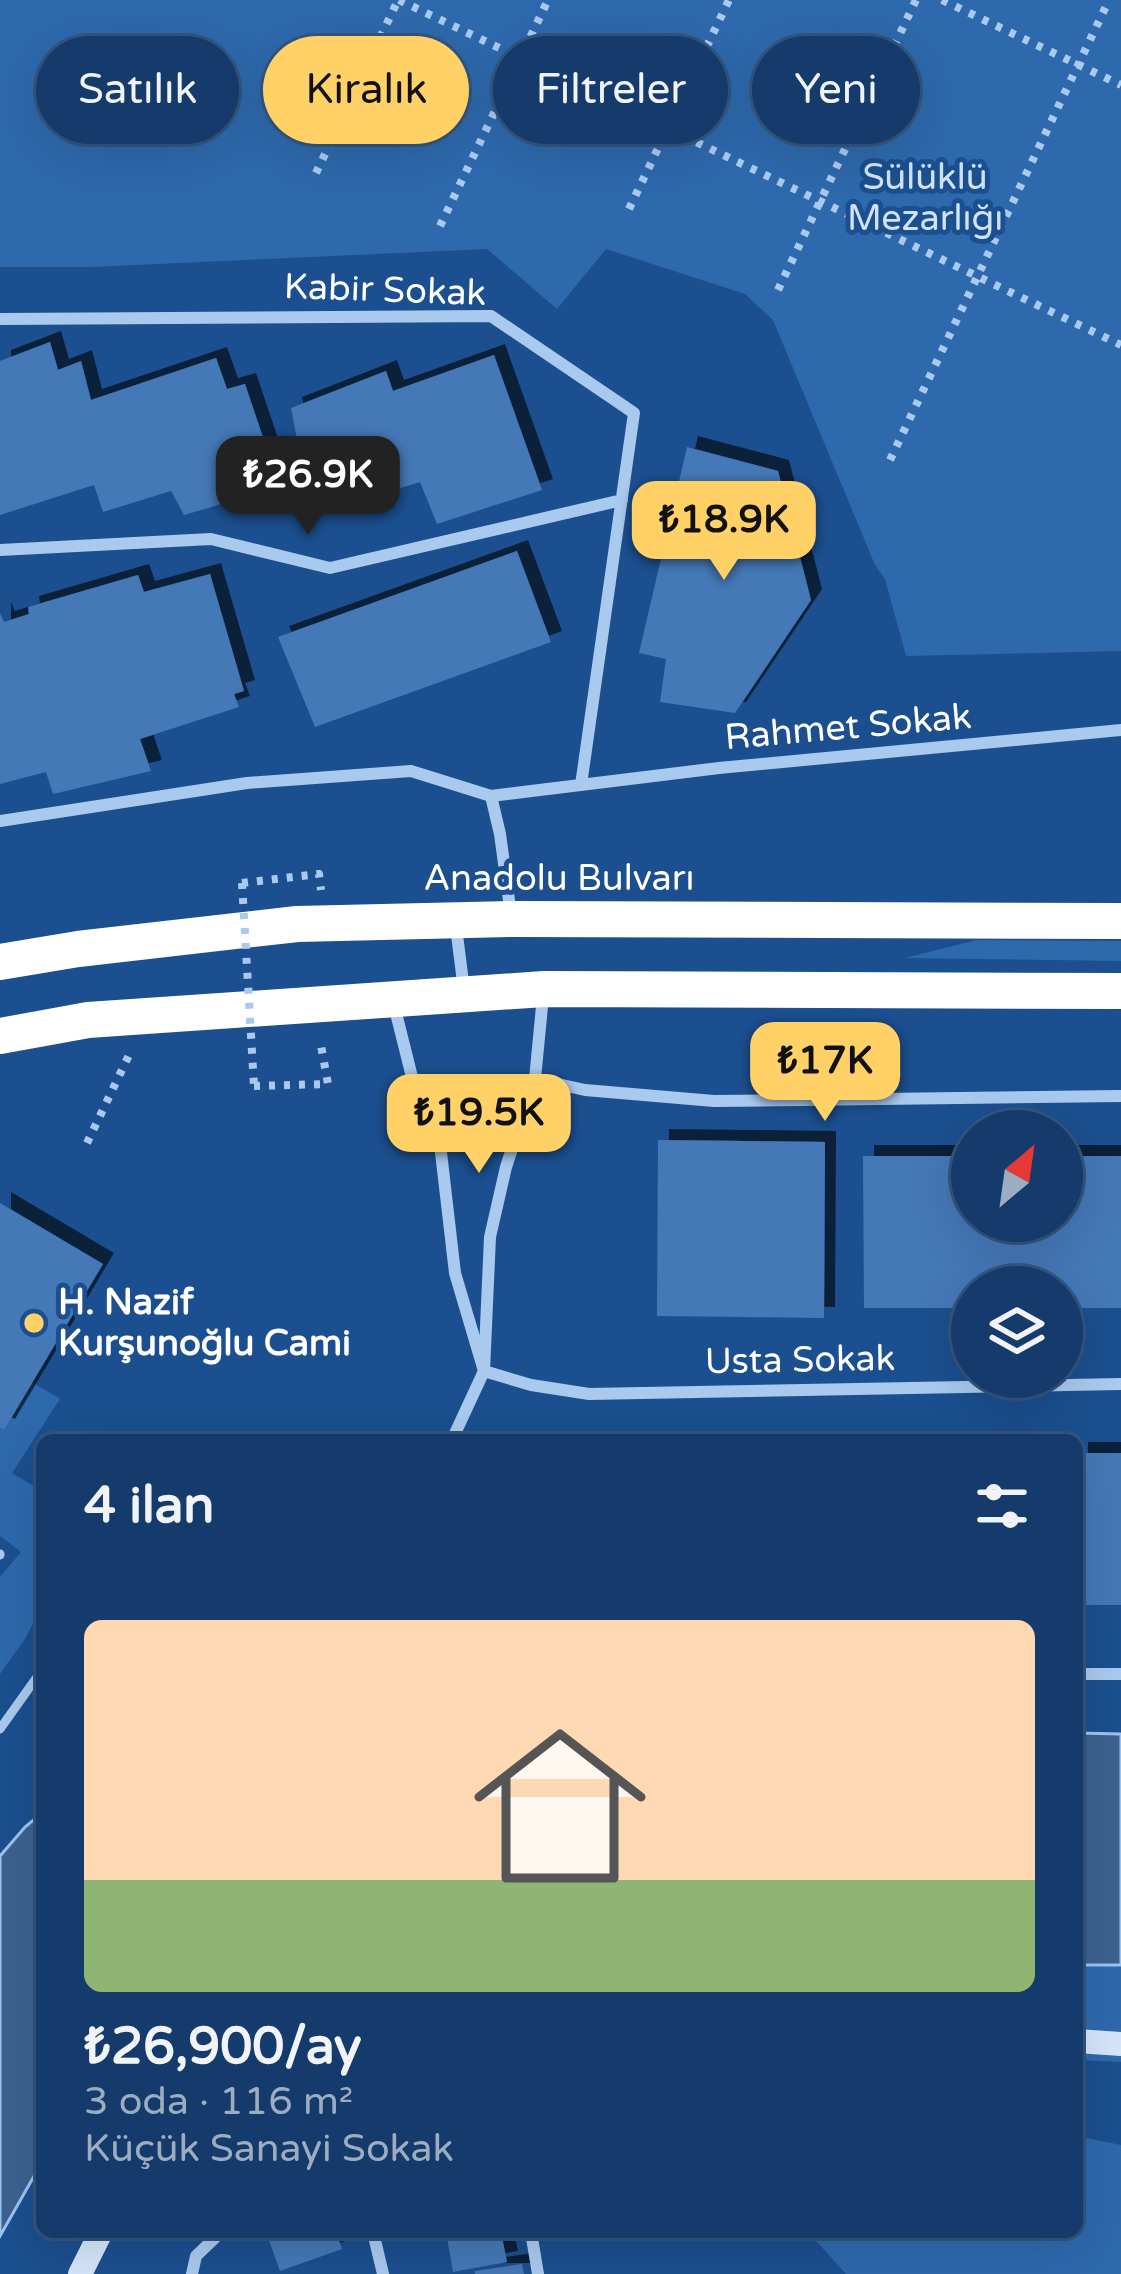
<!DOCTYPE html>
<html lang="tr">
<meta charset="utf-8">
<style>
body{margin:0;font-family:"Varela Round",sans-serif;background:#1d4271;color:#f1f3f6;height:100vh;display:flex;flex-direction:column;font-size:45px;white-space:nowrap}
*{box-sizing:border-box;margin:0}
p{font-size:39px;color:#9dadc1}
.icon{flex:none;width:66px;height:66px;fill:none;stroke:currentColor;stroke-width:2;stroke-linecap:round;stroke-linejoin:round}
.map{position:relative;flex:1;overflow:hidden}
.sheet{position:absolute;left:36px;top:1434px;width:1047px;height:804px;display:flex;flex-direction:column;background:#143b6b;border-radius:18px;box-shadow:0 12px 48px #0002,0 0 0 3px #33557e}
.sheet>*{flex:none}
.hud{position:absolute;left:36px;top:36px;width:1050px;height:108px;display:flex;gap:24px}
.needle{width:78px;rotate:29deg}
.buttons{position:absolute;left:951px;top:1110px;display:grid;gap:24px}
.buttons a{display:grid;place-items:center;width:132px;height:132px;border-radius:50%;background:#143b6b;box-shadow:0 12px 48px #0002,0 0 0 3px #33557e;font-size:60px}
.price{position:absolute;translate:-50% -102px;padding:0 27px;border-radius:24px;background:#ffd166;color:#111;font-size:39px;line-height:78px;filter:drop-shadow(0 3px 6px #0008)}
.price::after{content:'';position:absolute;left:50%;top:72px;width:36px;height:27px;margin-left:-18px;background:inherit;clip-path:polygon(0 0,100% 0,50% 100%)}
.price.on{background:#222;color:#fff}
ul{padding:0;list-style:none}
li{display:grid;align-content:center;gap:24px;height:636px;padding:0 48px}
li span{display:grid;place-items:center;height:372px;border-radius:18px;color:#555}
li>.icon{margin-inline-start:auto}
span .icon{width:216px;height:216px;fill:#fffc;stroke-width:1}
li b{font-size:51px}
h2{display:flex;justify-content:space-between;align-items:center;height:144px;padding:0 48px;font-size:51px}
.chip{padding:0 42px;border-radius:54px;background:#143b6b;box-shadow:0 12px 48px #0002,0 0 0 3px #33557e;font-size:42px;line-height:108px}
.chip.on{background:#ffd166;color:#111}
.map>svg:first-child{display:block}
.green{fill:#2e69ad}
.water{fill:#3c6290;stroke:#9cc4f0;stroke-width:3}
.building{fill:#4478b7;filter:url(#shadow)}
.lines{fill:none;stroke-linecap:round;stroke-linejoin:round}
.path{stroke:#a9c9ee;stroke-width:8;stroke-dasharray:6 9;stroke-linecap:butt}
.lane{stroke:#a9c9ee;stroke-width:9}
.street{stroke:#a9c9ee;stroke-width:12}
.secondary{stroke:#d6e6fa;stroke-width:24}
.highway{stroke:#fff;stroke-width:36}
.path-bridge{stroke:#a9c9ee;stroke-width:8;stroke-dasharray:6 9;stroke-linecap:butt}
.poi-dot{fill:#ffd166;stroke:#1b4f8f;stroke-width:4.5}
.labels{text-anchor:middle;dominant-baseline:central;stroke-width:10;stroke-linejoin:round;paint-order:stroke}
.park-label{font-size:36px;fill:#cfe3fa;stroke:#1b4f8f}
.street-label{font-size:36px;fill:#fff;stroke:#1b4f8f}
.poi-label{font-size:36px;font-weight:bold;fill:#fff;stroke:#1b4f8f;text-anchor:start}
</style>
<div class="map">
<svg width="1121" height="2274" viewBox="0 0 1121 2274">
<defs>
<filter id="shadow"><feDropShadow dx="11" dy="-11" stdDeviation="0" flood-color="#0009"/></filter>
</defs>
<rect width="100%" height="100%" fill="#1b4f8f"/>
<path class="green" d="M 0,0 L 1121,0 L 1121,651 L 906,656 L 885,579 L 875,565 L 773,320 L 745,294 L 606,249 L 557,309 L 487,249 L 92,267 L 0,267 Z
M 977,940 L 1121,941 L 1121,961 L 905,958 Z
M 32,1382 L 60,1399 L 12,1473 L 42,1491 L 42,1606 L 25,1639 L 0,1674 L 0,1577 L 21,1552 L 0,1536 L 0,1428 L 4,1430 Z
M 1077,1965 L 1121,1965 L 1121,2062 L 1077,2060 Z
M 1077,2136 L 1121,2145 L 1121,2274 L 846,2274 L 808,2232 L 1077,2232 Z"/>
<path class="water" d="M 1077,1733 L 1121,1734 L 1121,1965 L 1077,1965 Z
M 42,1813 L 42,2162 L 0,2236 L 0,1856 L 25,1827 Z"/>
<path class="building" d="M 50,342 L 58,370 L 81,361 L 91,400 L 216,358 L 227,389 L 245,384 L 278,482 L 215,506 L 184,515 L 171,491 L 103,512 L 94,485 L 0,515 L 0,361 Z
M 494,355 L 542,490 L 437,524 L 420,482 L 328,510 L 309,502 L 291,408 L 386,371 L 393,391 Z
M 687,447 L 778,471 L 811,600 L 735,713 L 660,702 L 666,659 L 639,653 Z
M 517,551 L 551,642 L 315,727 L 278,637 Z
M 210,574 L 244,691 L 234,694 L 239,707 L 140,739 L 151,771 L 53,794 L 46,772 L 0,784 L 0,613 L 4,622 L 29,614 L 28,607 L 138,575 L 144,592 Z
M 658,1140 L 825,1142 L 824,1318 L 657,1316 Z
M 863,1156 L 972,1156 L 972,1221 L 1062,1221 L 1062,1156 L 1121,1156 L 1121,1308 L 1062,1308 L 1062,1287 L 972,1287 L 972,1308 L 864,1308 Z
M 0,1203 L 103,1264 L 4,1430 L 0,1428 Z
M 1077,1453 L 1121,1453 L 1121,1605 L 1077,1605 Z
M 266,2232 L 336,2232 L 342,2249 L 280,2271 Z
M 446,2232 L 501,2232 L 507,2262 L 453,2272 Z
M 522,2264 L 524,2274 L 475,2274 L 475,2271 Z"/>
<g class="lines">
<path class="path" d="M 399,0 L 1121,345
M 942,0 L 1121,85
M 316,173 L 398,0
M 629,209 L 729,0
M 440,226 L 548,0
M 778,290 L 916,0
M 890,460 L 1109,0
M 242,883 L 319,874 L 321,890
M 254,1086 L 328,1084 L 320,1040
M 87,1143 L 130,1053"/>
<path class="lane" d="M 0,1554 L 0,1555
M 0,1729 L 42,1670"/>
<path class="street" d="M 0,319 L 491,316 L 634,413 L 581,785
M 0,550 L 211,539 L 330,568 L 622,500
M 0,821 L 247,783 L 411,771 L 491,796
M 511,915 L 500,834 L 491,796 L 719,768 L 1121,730
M 456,927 L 464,990
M 543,996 L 535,1079 L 506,1167 L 490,1237 L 484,1371 L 531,1385 L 589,1394 L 1121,1384
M 394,1005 L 412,1077 L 440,1144 L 455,1273 L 484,1371 L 452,1440
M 535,1079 L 585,1090 L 714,1101 L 1121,1096
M 1077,1674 L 1121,1674
M 373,2232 L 383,2274
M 531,2232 L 538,2274
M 192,2274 L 196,2256 L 221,2232"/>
<path class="secondary" d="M 1077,2041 L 1121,2044
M 80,2274 L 101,2232"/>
<path class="highway" d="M 0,962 L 78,949 L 297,924 L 512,919 L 1121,921
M 0,1036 L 88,1020 L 544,989 L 1121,991"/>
<path class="path-bridge" d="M 242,883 L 254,1086"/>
</g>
<circle class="poi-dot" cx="34" cy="1323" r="12"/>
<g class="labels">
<g class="park-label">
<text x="925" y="177">Sülüklü<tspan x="925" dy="41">Mezarlığı</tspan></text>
</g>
<g class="street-label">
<text transform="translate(385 290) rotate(2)">Kabir Sokak</text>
<text transform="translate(848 727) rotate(-5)">Rahmet Sokak</text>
<text x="559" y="878">Anadolu Bulvarı</text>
<text transform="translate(800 1360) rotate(-1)">Usta Sokak</text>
</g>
<g class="poi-label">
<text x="58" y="1302">H. Nazif<tspan x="58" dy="41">Kurşunoğlu Cami</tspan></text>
</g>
</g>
</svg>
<div class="buttons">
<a><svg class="needle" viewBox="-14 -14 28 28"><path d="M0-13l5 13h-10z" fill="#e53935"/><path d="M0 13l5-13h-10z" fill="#9dadc1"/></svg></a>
<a><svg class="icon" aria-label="layers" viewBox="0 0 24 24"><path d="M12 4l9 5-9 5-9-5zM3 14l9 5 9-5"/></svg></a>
</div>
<b class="price on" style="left:308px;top:538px">₺26.9K</b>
<b class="price" style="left:724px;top:583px">₺18.9K</b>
<b class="price" style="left:825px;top:1124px">₺17K</b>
<b class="price" style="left:479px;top:1176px">₺19.5K</b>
<div class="hud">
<a class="chip">Satılık</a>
<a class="chip on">Kiralık</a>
<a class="chip">Filtreler</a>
<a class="chip">Yeni</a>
</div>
<section class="sheet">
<h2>4 ilan<svg class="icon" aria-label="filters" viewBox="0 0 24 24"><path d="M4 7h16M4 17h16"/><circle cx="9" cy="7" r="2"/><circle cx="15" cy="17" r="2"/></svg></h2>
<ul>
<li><span style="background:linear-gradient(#ffd9b3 70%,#8fb573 0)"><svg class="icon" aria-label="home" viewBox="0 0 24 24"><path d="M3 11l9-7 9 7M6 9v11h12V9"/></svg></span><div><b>₺26,900/ay</b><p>3 oda · 116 m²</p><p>Küçük Sanayi Sokak</p></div></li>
</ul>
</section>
</div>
